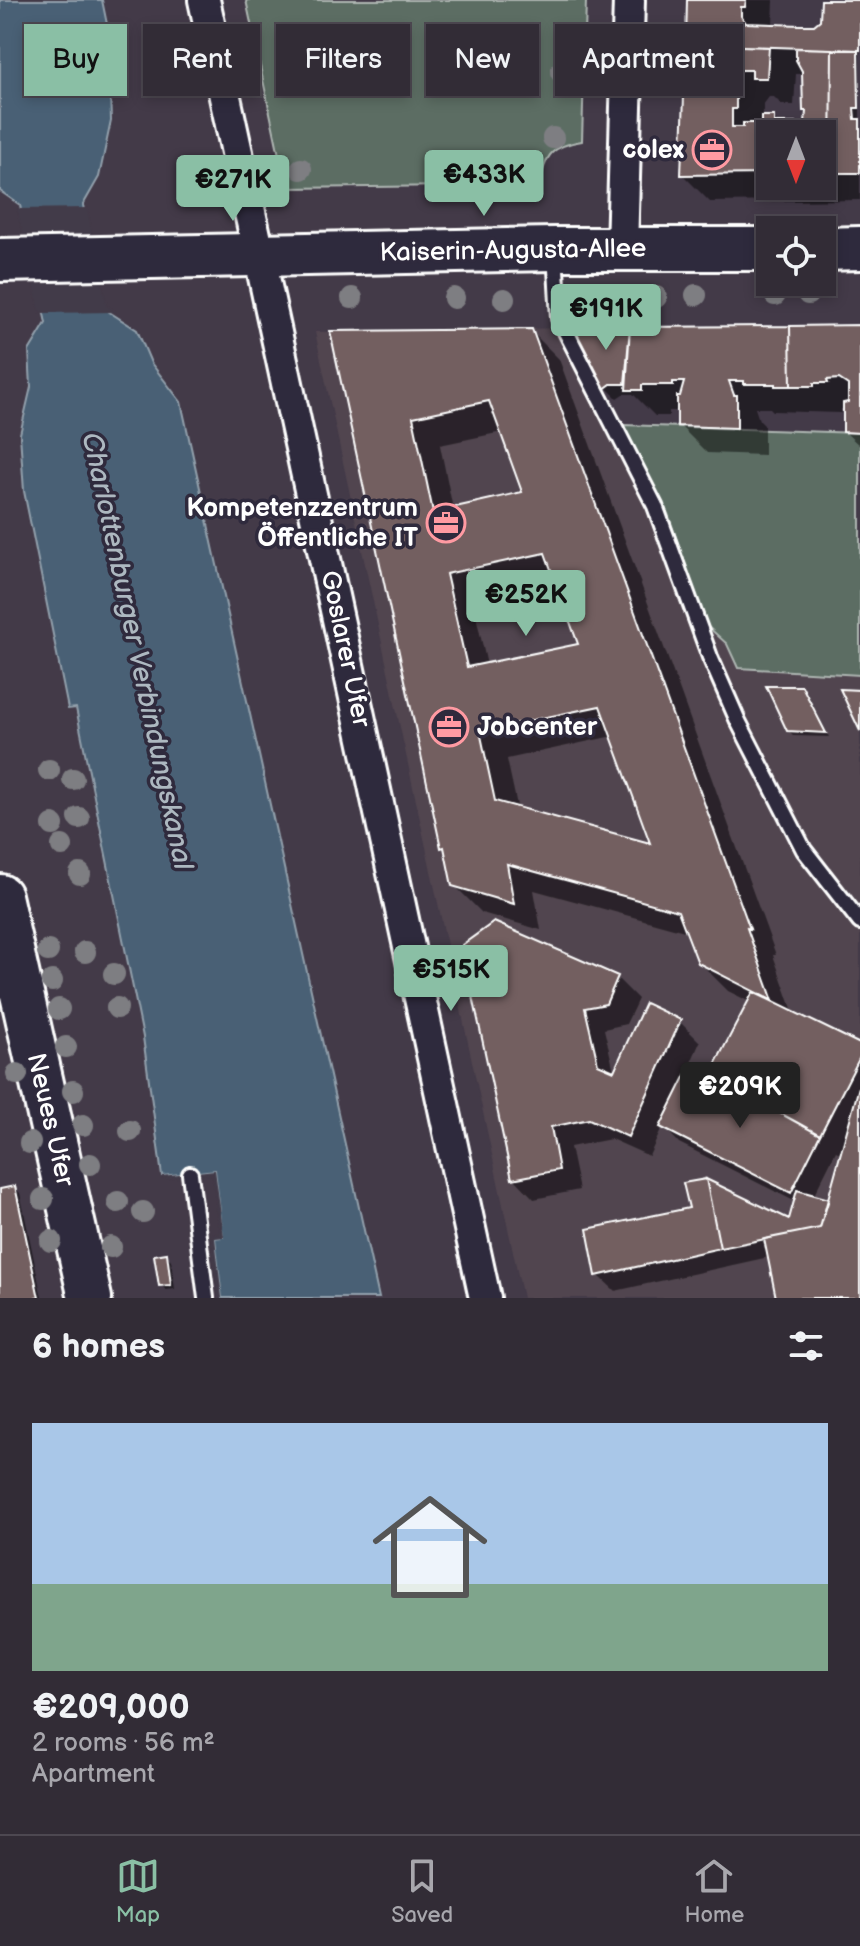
<!DOCTYPE html>
<meta charset="utf-8">
<style>
body{margin:0;font-family:"Balsamiq Sans",sans-serif;background:#3a343e;color:#f1f3f6;height:100vh;display:flex;flex-direction:column;font-size:30px;white-space:nowrap}
*{box-sizing:border-box;margin:0}
p{font-size:26px;color:#a8a7ad}
.icon{flex:none;width:44px;height:44px;fill:none;stroke:currentColor;stroke-width:2;stroke-linecap:round;stroke-linejoin:round}
.map{position:relative;height:1298px;overflow:hidden}
.details{display:flex;flex-direction:column;background:#322c36;flex:1}
.details>*{flex:none}
.top-card{position:absolute;left:24px;top:24px;width:812px;height:72px;display:flex;gap:16px}
.needle{width:52px;rotate:180deg}
.controls{position:absolute;left:756px;top:120px;display:grid;gap:16px}
.controls a{display:grid;place-items:center;width:80px;height:80px;border-radius:0px;background:#322c36;box-shadow:0 4px 12px #0003,0 0 0 2px #4d4851;font-size:40px}
.price{position:absolute;translate:-50% -68px;padding:0 18px;border-radius:8px;background:#8abfa5;color:#111;font-size:26px;line-height:52px;filter:drop-shadow(0 2px 4px #0008)}
.price::after{content:'';position:absolute;left:50%;top:48px;width:24px;height:18px;margin-left:-12px;background:inherit;clip-path:polygon(0 0,100% 0,50% 100%)}
.price.active{background:#222;color:#fff}
ul{padding:0;list-style:none}
li{display:grid;align-content:center;gap:16px;height:424px;padding:0 32px}
li span{display:grid;place-items:center;height:248px;border-radius:0px;color:#555}
li>.icon{margin-inline-start:auto}
span .icon{width:144px;height:144px;fill:#fffc;stroke-width:1}
li b{font-size:34px}
h2{display:flex;justify-content:space-between;align-items:center;height:96px;padding:0 32px;font-size:34px}
.tag{padding:0 28px;border-radius:0px;background:#322c36;box-shadow:0 4px 12px #0003,0 0 0 2px #4d4851;font-size:28px;line-height:72px}
.tag.active{background:#8abfa5;color:#111}
.tab-bar{display:flex;justify-content:space-around;align-items:center;height:112px;border-top:2px solid #4d4851;background:#322c36;font-size:22px;color:#a8a7ad}
.tab-bar a{display:grid;justify-items:center;gap:4px}
.tab-bar .active{color:#8abfa5}
.map>svg:first-child{display:block}
.built{fill:#51454f}
.green{fill:#5c6d64;stroke:#aeb6b2;stroke-width:2}
.water{fill:#496174;stroke:#92a0ac;stroke-width:2}
.pier{fill:#433a48}
.shadow{fill:#0007;fill-rule:evenodd}
.building{fill:#735f60;stroke:#fff;stroke-width:2;fill-rule:evenodd}
.lines{fill:none;stroke-linecap:round;stroke-linejoin:round}
.lane-casing{stroke:#fff;stroke-width:20}
.street-casing{stroke:#fff;stroke-width:36}
.secondary-casing{stroke:#fff;stroke-width:48}
.lane{stroke:#2f2a3d;stroke-width:14}
.street{stroke:#2f2a3d;stroke-width:30}
.secondary{stroke:#2f2a3d;stroke-width:42}
.tree{fill:#7e7e82}
.labels{text-anchor:middle;dominant-baseline:central;stroke-width:7;stroke-linejoin:round;paint-order:stroke}
.poi-label{font-size:26px;font-weight:bold;fill:#fff;stroke:#2f2a3d;text-anchor:end}
.street-label{font-size:26px;fill:#fff;stroke:#2f2a3d}
.water-label{font-size:28px;font-style:italic;fill:#adb8c0;stroke:#2f2a3d}
</style>
<div class="map">
<svg width="860" height="1298" viewBox="0 0 860 1298">
<rect width="100%" height="100%" fill="#433a48"/>
<filter id="ink" filterUnits="userSpaceOnUse"><feTurbulence type="fractalNoise" baseFrequency=".0125" numOctaves="2"/><feDisplacementMap in="SourceGraphic" scale="16" xChannelSelector="R" yChannelSelector="G"/><feConvolveMatrix kernelMatrix="1 2 1 2 8 2 1 2 1" color-interpolation-filters="sRGB"/></filter>
<g filter="url(#ink)">
<path class="built" d="M 572,328 L 668,514 L 706,625 L 727,644 L 738,668 L 860,675 L 860,1298 L 523,1298 L 315,332 Z"/>
<path class="green" d="M 246,0 L 586,0 L 582,141 C 552,146 545,154 540,185 L 286,188 Z
M 623,425 L 860,433 L 860,675 L 738,668 L 727,644 L 706,625 L 668,514 Z"/>
<path class="water" d="M 0,0 L 102,0 L 108,29 L 111,121 L 99,177 L 83,205 L 103,308 L 137,330 L 151,363 L 181,402 L 379,1298 L 222,1298 L 215,1238 L 223,1237 L 215,1170 L 162,1176 L 143,1037 L 76,708 L 68,709 L 24,491 L 20,434 L 31,387 L 29,351 L 46,323 L 20,205 L 0,191 Z"/>
<path class="pier" d="M 87,208 L 107,306 L 116,312 L 40,313 L 17,209 Z
M 215,1170 L 224,1237 L 215,1238 L 222,1298 L 218,1298 L 211,1238 L 213,1234 L 220,1233 L 212,1174 L 162,1179 L 162,1176 Z"/>
<path class="shadow" d="M 689,0 L 774,0 L 773,26 L 815,27 L 822,21 L 823,0 L 860,0 L 860,200 L 710,202 L 683,175 ZM 796,74 L 804,74 L 808,113 L 807,125 L 780,125 L 773,118 L 763,118 L 763,105 L 769,97 L 774,97 L 782,105 L 794,105 ZM 770,134 L 822,134 L 822,186 L 770,186 Z
M 860,326 L 860,446 L 845,432 L 845,409 L 841,409 L 841,413 L 773,411 L 770,408 L 755,408 L 759,420 L 764,425 L 764,455 L 707,453 L 679,425 L 679,411 L 669,411 L 669,416 L 655,416 L 633,394 L 623,394 L 617,398 L 606,387 L 575,330 Z
M 531,331 L 559,359 L 776,955 L 773,955 L 794,1014 L 860,1047 L 860,1298 L 777,1298 L 769,1257 L 615,1291 L 598,1275 L 790,1222 L 796,1202 L 679,1143 L 663,1126 L 649,1156 L 611,1139 L 570,1147 L 579,1190 L 534,1199 L 514,1178 L 464,946 L 617,978 L 638,999 L 626,1024 L 604,1029 L 615,1075 L 679,1021 L 700,1042 L 689,1067 L 720,1083 L 713,1074 L 750,1002 L 728,991 L 699,962 L 688,932 L 534,890 L 541,930 L 482,913 L 454,885 L 446,850 L 443,847 L 333,333 ZM 502,432 L 525,494 L 453,509 L 440,445 ZM 558,583 L 581,646 L 487,665 L 473,602 ZM 613,736 L 653,846 L 518,810 L 507,759 ZM 836,1151 L 843,1155 L 830,1201 L 813,1197 Z
M 801,688 L 807,693 L 829,737 L 794,736 L 788,730 Z
M 15,1188 L 20,1193 L 42,1298 L 0,1298 L 0,1191 Z
M 166,1255 L 171,1260 L 175,1289 L 166,1290 L 161,1285 Z"/>
<path class="building" d="M 687,0 L 746,0 L 745,7 L 741,7 L 741,16 L 746,23 L 800,25 L 814,25 L 820,20 L 821,0 L 860,0 L 860,50 L 686,44 Z
M 686,44 L 769,47 L 767,78 L 752,78 L 752,70 L 741,70 L 736,77 L 736,109 L 732,109 L 732,127 L 743,127 L 743,123 L 761,123 L 761,116 L 774,116 L 774,123 L 805,123 L 806,111 L 803,111 L 802,71 L 796,60 L 796,48 L 832,49 L 831,173 L 822,173 L 822,134 L 770,134 L 770,174 L 681,175 Z
M 832,49 L 858,50 L 859,108 L 854,108 L 855,119 L 860,119 L 860,173 L 831,173 Z
M 860,325 L 860,433 L 843,432 L 843,403 L 848,402 L 848,385 L 839,379 L 827,380 L 828,383 L 814,383 L 814,386 L 791,386 L 790,326 Z
M 790,326 L 791,386 L 775,386 L 775,384 L 744,384 L 744,381 L 729,381 L 734,395 L 737,395 L 737,428 L 677,426 L 677,396 L 680,396 L 684,382 L 673,382 L 673,385 L 642,385 L 642,390 L 626,390 L 630,327 Z
M 630,327 L 625,384 L 611,384 L 604,389 L 572,328 Z
M 532,329 L 750,929 L 747,928 L 773,1001 L 698,963 L 678,911 L 507,864 L 514,904 L 452,886 L 444,847 L 441,848 L 330,331 ZM 489,401 L 522,492 L 433,512 L 413,417 ZM 545,553 L 578,644 L 467,667 L 446,574 ZM 600,706 L 650,843 L 495,801 L 480,731 Z
M 766,686 L 802,686 L 826,733 L 787,731 Z
M 840,689 L 860,690 L 860,731 Z
M 494,922 L 618,976 L 606,1004 L 585,1008 L 598,1064 L 614,1071 L 645,1003 L 681,1020 L 628,1137 L 589,1119 L 551,1127 L 559,1170 L 512,1179 L 462,945 Z
M 753,992 L 860,1044 L 860,1057 L 820,1135 L 710,1074 Z
M 691,1065 L 820,1135 L 791,1193 L 660,1127 Z
M 860,1083 L 860,1298 L 776,1298 L 764,1239 L 820,1228 Z
M 706,1179 L 789,1219 L 797,1190 L 829,1199 L 820,1228 L 720,1248 Z
M 706,1179 L 720,1248 L 596,1276 L 587,1229 L 689,1208 L 683,1183 Z
M 15,1186 L 39,1298 L 0,1298 L 0,1189 Z
M 167,1253 L 171,1285 L 159,1286 L 154,1255 Z"/>
<g class="lines">
<defs>
<path id="lane" d="M 555,253 L 559,318 L 655,506 L 710,657 L 738,721 L 804,850 L 860,922
M 190,1174 L 206,1298"/>
<path id="street" d="M 204,0 L 485,1298
M 622,249 L 629,0"/>
<path id="secondary" d="M 822,249 L 860,248
M 0,260 L 555,249 L 770,249
M 0,896 L 90,1298"/>
</defs>
<use href="#lane" class="lane-casing"/>
<use href="#street" class="street-casing"/>
<use href="#secondary" class="secondary-casing"/>
<use href="#lane" class="lane"/>
<use href="#street" class="street"/>
<use href="#secondary" class="secondary"/>
</g>
<g class="tree">
<circle cx="310" cy="64" r="11"/>
<circle cx="561" cy="72" r="11"/>
<circle cx="553" cy="138" r="11"/>
<circle cx="301" cy="169" r="11"/>
<circle cx="808" cy="294" r="11"/>
<circle cx="696" cy="295" r="11"/>
<circle cx="775" cy="295" r="11"/>
<circle cx="616" cy="296" r="11"/>
<circle cx="656" cy="297" r="11"/>
<circle cx="352" cy="298" r="11"/>
<circle cx="454" cy="298" r="11"/>
<circle cx="504" cy="299" r="11"/>
<circle cx="575" cy="299" r="11"/>
<circle cx="49" cy="770" r="11"/>
<circle cx="73" cy="779" r="11"/>
<circle cx="79" cy="818" r="11"/>
<circle cx="53" cy="825" r="11"/>
<circle cx="62" cy="846" r="11"/>
<circle cx="80" cy="874" r="11"/>
<circle cx="48" cy="951" r="11"/>
<circle cx="85" cy="952" r="11"/>
<circle cx="114" cy="974" r="11"/>
<circle cx="52" cy="981" r="11"/>
<circle cx="117" cy="1008" r="11"/>
<circle cx="59" cy="1009" r="11"/>
<circle cx="66" cy="1047" r="11"/>
<circle cx="17" cy="1074" r="11"/>
<circle cx="73" cy="1091" r="11"/>
<circle cx="83" cy="1125" r="11"/>
<circle cx="130" cy="1131" r="11"/>
<circle cx="30" cy="1143" r="11"/>
<circle cx="90" cy="1164" r="11"/>
<circle cx="43" cy="1199" r="11"/>
<circle cx="118" cy="1202" r="11"/>
<circle cx="143" cy="1212" r="11"/>
<circle cx="51" cy="1241" r="11"/>
<circle cx="111" cy="1247" r="11"/>
</g>
</g>
<defs>
<symbol id="office-ring" viewBox="-11 -11 22 22"><circle r="9.5" fill="#2f2a3d" stroke="#ff9aa2" stroke-width="1.5"/><path d="M-6-3h4V-5.5h4V-3h4V5H-6ZM-1-4.5V-3h2v-1.5ZM-6 0V1H6V0Z" fill="#ff9aa2"/></symbol>
</defs>
<g fill-rule="evenodd">
<use href="#office-ring" x="690" y="128" width="44" height="44"/>
<use href="#office-ring" x="424" y="501" width="44" height="44"/>
<use href="#office-ring" x="427" y="705" width="44" height="44"/>
</g>
<g class="labels">
<g class="poi-label">
<text x="684" y="150">colex</text>
<text x="418" y="508">Kompetenzzentrum<tspan x="418" dy="30">Öffentliche IT</tspan></text>
<text x="477" y="727" text-anchor="start">Jobcenter</text>
</g>
<g class="street-label">
<text transform="translate(513 251) rotate(-1)">Kaiserin-Augusta-Allee</text>
<text transform="translate(345 649) rotate(78)">Goslarer Ufer</text>
<text transform="translate(50 1120) rotate(77)">Neues Ufer</text>
</g>
<g class="water-label">
<text transform="translate(137 651) rotate(78)">Charlottenburger Verbindungskanal</text>
</g>
</g>
</svg>
<div class="controls">
<a><svg class="needle" viewBox="-14 -14 28 28"><path d="M0-13l5 13h-10z" fill="#e53935"/><path d="M0 13l5-13h-10z" fill="#a8a7ad"/></svg></a>
<a><svg class="icon" aria-label="locate" viewBox="0 0 24 24"><circle cx="12" cy="12" r="6"/><path d="M12 2v4M12 18v4M2 12h4M18 12h4"/></svg></a>
</div>
<b class="price" style="left:484px;top:218px">€433K</b>
<b class="price" style="left:233px;top:223px">€271K</b>
<b class="price" style="left:606px;top:352px">€191K</b>
<b class="price" style="left:526px;top:638px">€252K</b>
<b class="price" style="left:451px;top:1013px">€515K</b>
<b class="price active" style="left:740px;top:1130px">€209K</b>
<div class="top-card">
<a class="tag active">Buy</a>
<a class="tag">Rent</a>
<a class="tag">Filters</a>
<a class="tag">New</a>
<a class="tag">Apartment</a>
</div>
</div>
<section class="details">
<h2>6 homes<svg class="icon" aria-label="filters" viewBox="0 0 24 24"><path d="M4 7h16M4 17h16"/><circle cx="9" cy="7" r="2"/><circle cx="15" cy="17" r="2"/></svg></h2>
<ul>
<li><span style="background:linear-gradient(#a9c7e8 65%,#7fa58c 0)"><svg class="icon" aria-label="home" viewBox="0 0 24 24"><path d="M3 11l9-7 9 7M6 9v11h12V9"/></svg></span><div><b>€209,000</b><p>2 rooms · 56 m²</p><p>Apartment</p></div></li>
</ul>
</section>
<nav class="tab-bar">
<a class="active"><svg class="icon" aria-label="map" viewBox="0 0 24 24"><path d="M3 6l6-2 6 2 6-2v14l-6 2-6-2-6 2zM9 4v14M15 6v14"/></svg>Map</a>
<a><svg class="icon" aria-label="saved" viewBox="0 0 24 24"><path d="M7 4h10v16l-5-4-5 4z"/></svg>Saved</a>
<a><svg class="icon" aria-label="home" viewBox="0 0 24 24"><path d="M3 11l9-7 9 7M6 9v11h12V9"/></svg>Home</a>
</nav>
